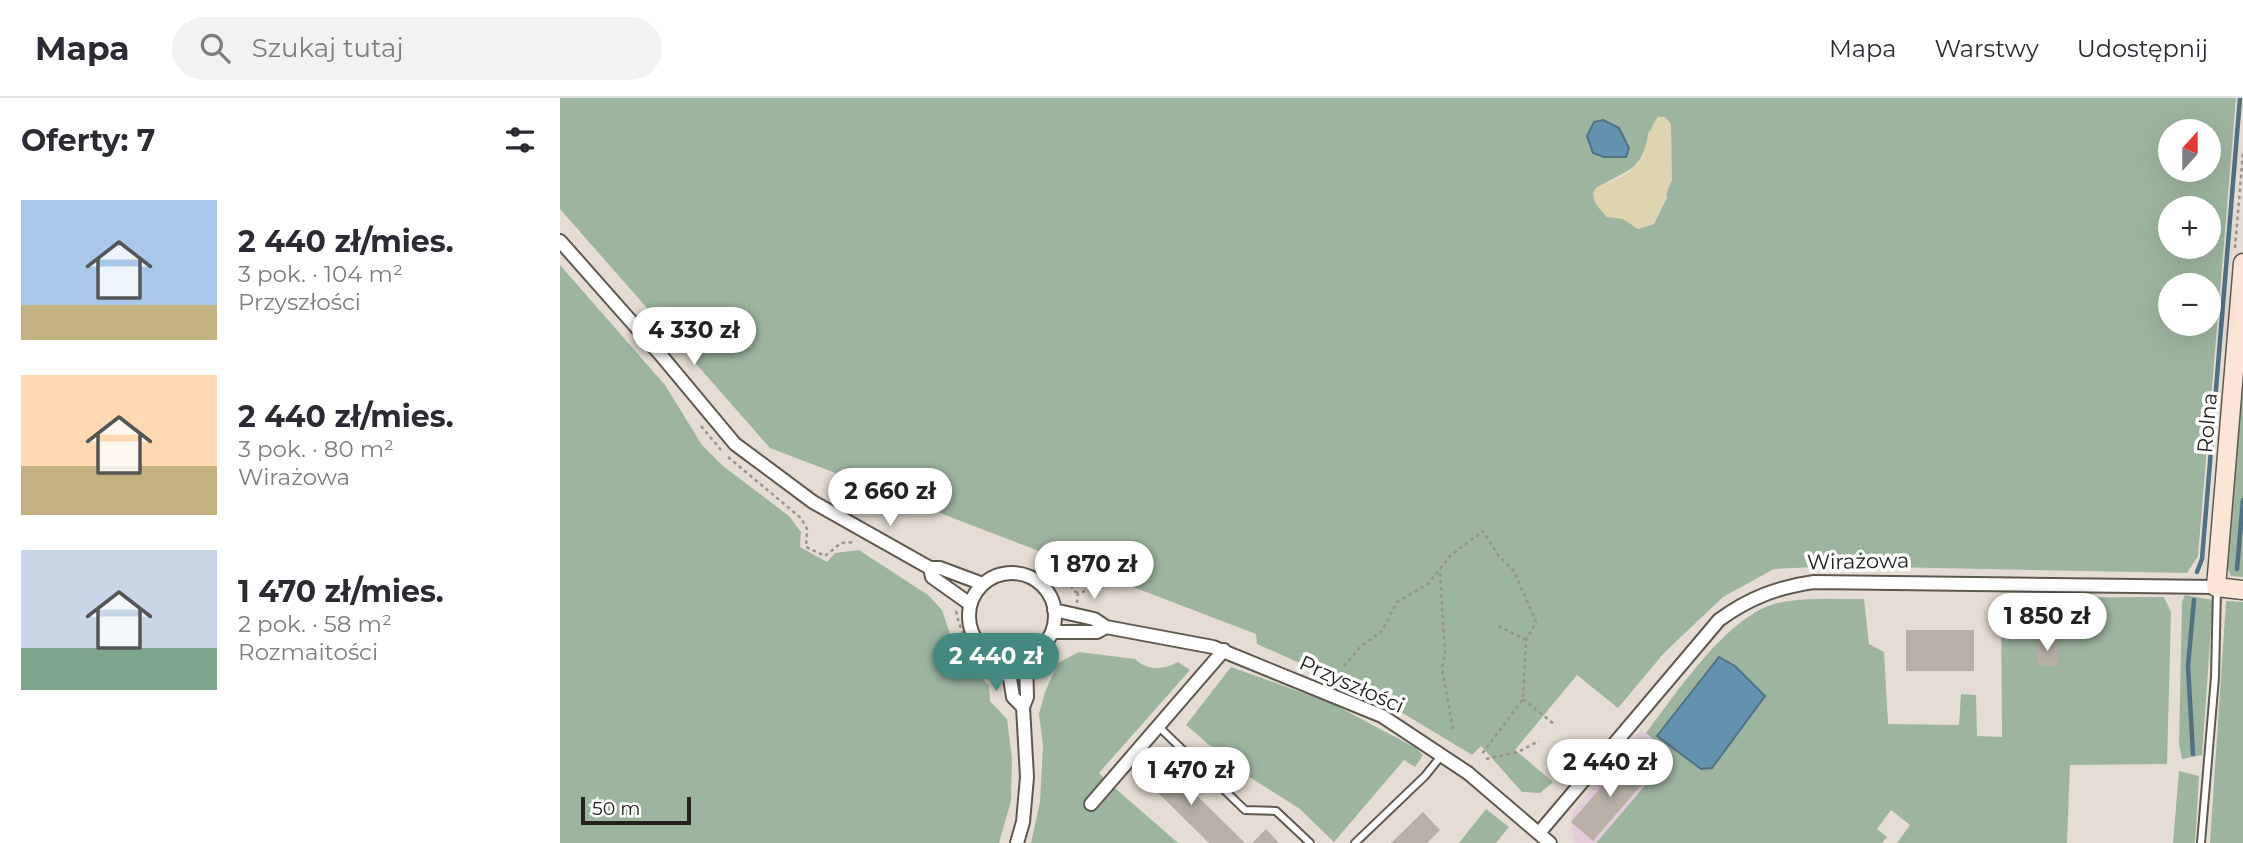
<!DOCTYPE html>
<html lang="pl">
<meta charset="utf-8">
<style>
body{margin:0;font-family:Montserrat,sans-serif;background:#f2f2f3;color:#2b2b33;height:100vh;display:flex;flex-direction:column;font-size:26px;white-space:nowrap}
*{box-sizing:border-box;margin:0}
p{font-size:23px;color:#7c7c81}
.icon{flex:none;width:38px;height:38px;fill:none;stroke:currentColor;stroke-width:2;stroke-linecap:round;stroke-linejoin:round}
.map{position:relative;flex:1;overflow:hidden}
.sheet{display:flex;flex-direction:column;background:#fff;width:560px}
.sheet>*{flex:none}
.needle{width:46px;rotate:21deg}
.buttons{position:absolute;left:1598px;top:21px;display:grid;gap:14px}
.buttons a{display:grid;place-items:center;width:63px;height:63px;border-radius:50%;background:#fff;box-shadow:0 7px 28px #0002;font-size:35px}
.scale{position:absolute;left:21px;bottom:18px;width:110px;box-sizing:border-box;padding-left:7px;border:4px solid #25221e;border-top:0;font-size:19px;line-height:24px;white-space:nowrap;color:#25221e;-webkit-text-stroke:5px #fff;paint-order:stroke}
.price{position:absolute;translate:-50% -60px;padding:0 16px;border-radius:24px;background:#fff;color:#222;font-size:23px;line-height:46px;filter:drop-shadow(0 2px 4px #0008)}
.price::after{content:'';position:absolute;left:50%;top:42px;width:21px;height:16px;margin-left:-10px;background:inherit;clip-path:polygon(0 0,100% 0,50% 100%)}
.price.on{background:#44897f;color:#fff}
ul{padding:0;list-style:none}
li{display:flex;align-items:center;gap:21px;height:175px;padding:0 21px}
li span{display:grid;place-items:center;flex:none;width:196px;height:140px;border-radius:0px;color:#555}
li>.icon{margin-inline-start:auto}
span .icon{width:84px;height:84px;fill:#fffc;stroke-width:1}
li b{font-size:30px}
h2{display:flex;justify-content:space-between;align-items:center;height:84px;padding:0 21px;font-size:30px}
header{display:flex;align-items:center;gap:42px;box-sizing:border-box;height:98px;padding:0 35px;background:#fff;border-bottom:2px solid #e1e1e2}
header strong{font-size:33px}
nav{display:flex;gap:38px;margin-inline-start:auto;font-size:24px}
.search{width:490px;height:63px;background:#f2f2f3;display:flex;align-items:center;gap:18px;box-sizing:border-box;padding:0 24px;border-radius:38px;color:#7c7c81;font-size:26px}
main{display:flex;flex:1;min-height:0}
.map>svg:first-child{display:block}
.commercial{fill:#e3cdda}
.green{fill:#9db59f;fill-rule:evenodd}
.sand{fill:#ded5b0}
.water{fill:#6493af;stroke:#517184;stroke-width:2}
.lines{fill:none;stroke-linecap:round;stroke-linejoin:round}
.stream{stroke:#517184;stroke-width:4.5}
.building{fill:#b8b0a7}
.lane-casing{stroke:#5f584f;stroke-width:10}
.street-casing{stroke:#5f584f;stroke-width:16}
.secondary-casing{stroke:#5f584f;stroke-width:21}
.path{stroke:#99938b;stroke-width:2.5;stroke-dasharray:3.5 3.5;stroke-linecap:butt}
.lane{stroke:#fff;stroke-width:6}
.street{stroke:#fff;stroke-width:12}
.secondary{stroke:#fde6d8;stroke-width:18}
.labels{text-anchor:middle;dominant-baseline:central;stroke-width:7;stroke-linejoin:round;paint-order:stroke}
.street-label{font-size:21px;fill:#25221e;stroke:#fff}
</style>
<header>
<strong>Mapa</strong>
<div class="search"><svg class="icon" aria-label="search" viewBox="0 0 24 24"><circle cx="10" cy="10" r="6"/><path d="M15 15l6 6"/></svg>Szukaj tutaj</div>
<nav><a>Mapa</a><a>Warstwy</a><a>Udostępnij</a></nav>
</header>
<main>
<section class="sheet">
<h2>Oferty: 7<svg class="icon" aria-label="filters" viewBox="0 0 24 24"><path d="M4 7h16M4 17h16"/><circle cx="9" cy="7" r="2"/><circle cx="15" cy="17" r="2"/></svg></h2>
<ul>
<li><span style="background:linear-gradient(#a9c7e8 75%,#c2b280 0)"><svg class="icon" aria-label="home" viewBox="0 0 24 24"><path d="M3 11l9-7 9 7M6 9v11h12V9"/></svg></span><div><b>2 440 zł/mies.</b><p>3 pok. · 104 m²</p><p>Przyszłości</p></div></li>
<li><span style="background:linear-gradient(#ffd9b3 65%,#c2b280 0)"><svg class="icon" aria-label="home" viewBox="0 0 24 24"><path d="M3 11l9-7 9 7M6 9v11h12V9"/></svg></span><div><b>2 440 zł/mies.</b><p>3 pok. · 80 m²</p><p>Wirażowa</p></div></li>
<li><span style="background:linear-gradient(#c9d6e8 70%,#7fa58c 0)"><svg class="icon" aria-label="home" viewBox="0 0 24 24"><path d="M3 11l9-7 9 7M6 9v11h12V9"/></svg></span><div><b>1 470 zł/mies.</b><p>2 pok. · 58 m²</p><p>Rozmaitości</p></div></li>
</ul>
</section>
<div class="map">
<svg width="1683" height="745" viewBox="0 0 1683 745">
<rect width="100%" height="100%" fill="#e5ddd3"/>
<path class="commercial" d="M 1081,632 L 1112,657 L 1036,745 L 1014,745 L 1011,724 L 1013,714 Z"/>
<path class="green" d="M 0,0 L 1676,0 L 1638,458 L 1627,475 L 1276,468 L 1214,471 L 1163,499 L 1104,555 L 1058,610 L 1017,577 L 955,652 L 993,684 L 980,695 L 962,694 L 921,648 L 912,657 L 816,599 L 697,546 L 696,536 L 210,350 L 0,111 ZM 1089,32 L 1107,99 L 1094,126 L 1078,131 L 1033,95 L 1036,90 C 1068,71 1083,74 1089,32 ZM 1610,33 L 1648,33 L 1648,72 L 1610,72 ZM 1610,110 L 1648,110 L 1648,149 L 1610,149 ZM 1610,187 L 1648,187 L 1648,226 L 1610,226 Z
M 0,167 L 105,287 L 142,347 L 163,368 L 229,418 L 241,434 L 240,449 L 267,464 L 275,455 L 299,452 L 368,497 L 382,512 L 395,551 L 429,588 L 430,603 L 447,621 L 452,661 L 451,703 L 439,745 L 0,745 Z
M 1683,246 L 1683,479 L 1671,478 L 1666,467 Z
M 1625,497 L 1653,502 L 1642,657 L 1622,661 L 1619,646 L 1622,504 Z
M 1604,499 L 1611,514 L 1607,666 L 1510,667 L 1507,745 L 1337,745 L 1350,727 L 1331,712 L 1317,731 L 1327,739 L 1322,745 L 1036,745 L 1111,657 L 1086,635 C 1116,596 1168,516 1218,505 C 1246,499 1276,501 1304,501 L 1309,546 L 1324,554 L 1328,626 L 1399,627 L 1401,596 L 1416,597 L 1417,638 L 1442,639 L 1441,500 Z
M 1666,503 L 1683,504 L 1683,745 L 1650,745 Z
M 519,554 L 575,561 C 587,573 604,572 618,564 L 630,572 L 539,675 L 545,681 L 526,703 L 536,712 L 555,690 L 618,745 L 471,745 L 480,704 L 483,648 L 479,616 L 485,594 L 498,565 Z
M 671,569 L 771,605 L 856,650 L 863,657 L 855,669 L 844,662 L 774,744 L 740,711 L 677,671 L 626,627 Z
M 1619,673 L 1639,678 L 1635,745 L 1613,745 Z
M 926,711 L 949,729 L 936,745 L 899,745 Z"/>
<path class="sand" d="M 1098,19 L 1105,19 L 1111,26 L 1112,82 L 1094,126 L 1078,131 L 1063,121 L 1047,119 C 1039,110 1029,102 1036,90 C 1049,83 1065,80 1075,69 C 1088,55 1086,34 1098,19 Z"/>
<path class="water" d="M 1043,22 L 1059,30 L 1069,50 L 1066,59 L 1044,59 L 1033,55 L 1027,38 L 1034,24 Z
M 1159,559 L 1175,568 L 1205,598 L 1152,670 L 1141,671 L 1097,638 Z"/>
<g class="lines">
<path class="stream" d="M 1677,471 L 1683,402
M 1637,474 L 1642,461 L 1680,0
M 1633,656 L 1628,568 L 1634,502"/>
</g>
<path class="building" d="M 1346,532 L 1414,532 L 1414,573 L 1346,573 Z
M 1477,543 L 1497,543 L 1497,568 L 1477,567 Z
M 1068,658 L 1090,677 L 1033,743 L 1011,724 Z
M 603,664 L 685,745 L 649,745 L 585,682 Z
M 863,714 L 880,732 L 867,745 L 831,745 Z
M 706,731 L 719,745 L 692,745 Z"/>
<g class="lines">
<defs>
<path id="lane" d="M 598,628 L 685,712 L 716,713 L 750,745
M 795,745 L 865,678 L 882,657
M 1641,745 L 1655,579 L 1657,491"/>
<path id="street" d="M 0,143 L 100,256 L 175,346 L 253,404 L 370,470 L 380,470 L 423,486
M 370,470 L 372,479 L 410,506
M409 518a43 43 0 1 1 86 0a43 43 0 1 1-86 0Z
M 494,512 L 534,521 L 546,529 L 653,549 L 822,618 L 908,675 L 990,745
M 492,534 L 537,534 L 546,529
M 447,562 L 453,599 L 463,609
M 531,706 L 664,552
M 979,735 L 1159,522 C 1189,500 1218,489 1254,484 L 1656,489
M 457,745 L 463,724 L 467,679 L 463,609 L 467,599 L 466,560"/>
<path id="secondary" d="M 1683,165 L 1656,489 L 1683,492"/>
</defs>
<use href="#lane" class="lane-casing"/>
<use href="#street" class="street-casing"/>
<use href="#secondary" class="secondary-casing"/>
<path class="path" d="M 1675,150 L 1683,55
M 141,328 L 161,352
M 168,359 L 241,420 L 247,431 L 246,449 L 265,458 L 281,445 L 295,444
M 502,468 L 514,493 L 518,495
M 880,475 L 885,554 L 882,570 L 893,631
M 517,505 L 518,495 L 551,486
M 396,513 C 402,541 411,553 434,569
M 938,528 L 966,542
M 784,568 L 800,549 L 822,533 L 837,504 L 868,486 L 891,457 L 923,433 L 938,457 L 954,473 L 976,524 L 966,542 L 963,601 L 922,656
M 963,601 L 994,626
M 926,661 L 958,654 L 979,643"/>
<use href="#lane" class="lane"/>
<use href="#street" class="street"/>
<use href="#secondary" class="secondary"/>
</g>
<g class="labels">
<g class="street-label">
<text transform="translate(1647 325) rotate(-85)">Rolna</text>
<text transform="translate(1298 463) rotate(-1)">Wirażowa</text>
<text transform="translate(792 586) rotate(24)">Przyszłości</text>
</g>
</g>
</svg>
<div class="buttons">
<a><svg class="needle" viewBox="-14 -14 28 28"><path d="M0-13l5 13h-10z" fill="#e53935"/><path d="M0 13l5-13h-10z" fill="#7c7c81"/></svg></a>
<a>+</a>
<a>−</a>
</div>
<div class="scale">50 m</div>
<b class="price" style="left:134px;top:269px">4 330 zł</b>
<b class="price" style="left:330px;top:430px">2 660 zł</b>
<b class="price" style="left:534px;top:503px">1 870 zł</b>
<b class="price" style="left:1487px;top:555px">1 850 zł</b>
<b class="price on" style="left:436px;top:595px">2 440 zł</b>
<b class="price" style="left:1050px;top:701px">2 440 zł</b>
<b class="price" style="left:631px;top:709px">1 470 zł</b>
</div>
</main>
